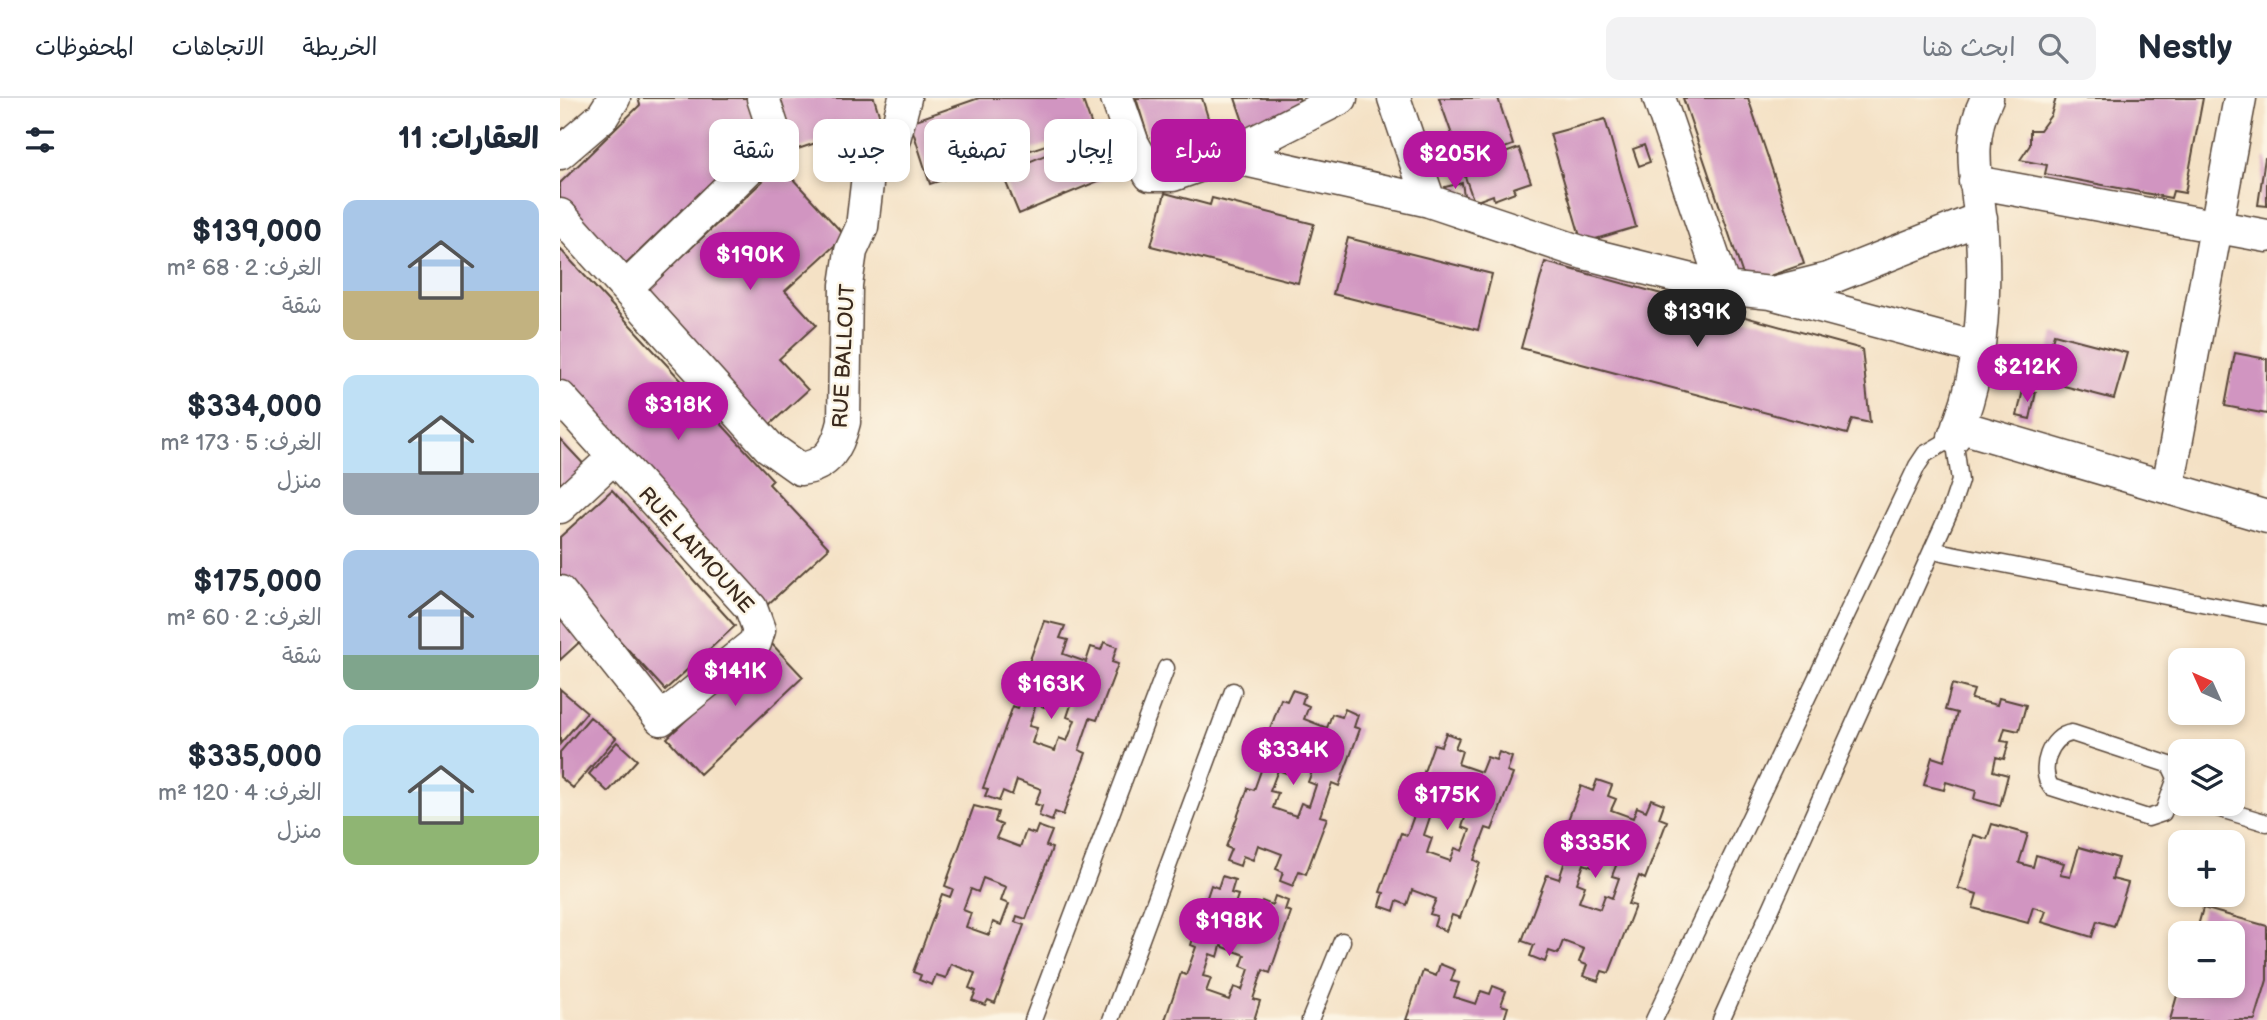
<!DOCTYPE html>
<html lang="ar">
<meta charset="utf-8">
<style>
body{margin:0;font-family:"Balsamiq Sans","Playpen Sans Arabic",sans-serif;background:#f2f2f3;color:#1f2937;direction:rtl;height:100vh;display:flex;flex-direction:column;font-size:26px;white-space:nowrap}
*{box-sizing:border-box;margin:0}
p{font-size:23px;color:#747a83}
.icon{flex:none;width:38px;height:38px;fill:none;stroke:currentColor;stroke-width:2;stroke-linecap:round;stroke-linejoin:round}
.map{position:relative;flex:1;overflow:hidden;direction:ltr}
.side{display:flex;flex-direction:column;background:#fff;width:560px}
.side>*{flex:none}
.hud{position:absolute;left:21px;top:21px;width:665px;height:63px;direction:rtl;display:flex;gap:14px}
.needle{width:46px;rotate:315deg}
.controls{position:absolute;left:1608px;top:550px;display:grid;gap:14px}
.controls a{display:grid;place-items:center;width:77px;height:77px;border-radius:14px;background:#fff;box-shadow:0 4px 10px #0003;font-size:35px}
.price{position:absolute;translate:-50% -60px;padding:0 16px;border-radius:24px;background:#b5179e;color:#fff;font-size:23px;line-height:46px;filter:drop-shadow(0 2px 4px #0008)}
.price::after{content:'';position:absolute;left:50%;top:42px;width:21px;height:16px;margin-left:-10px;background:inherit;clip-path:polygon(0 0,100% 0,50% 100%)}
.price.on{background:#222;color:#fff}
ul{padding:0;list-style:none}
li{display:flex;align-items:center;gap:21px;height:175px;padding:0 21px}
li span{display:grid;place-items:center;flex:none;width:196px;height:140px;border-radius:14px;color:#555}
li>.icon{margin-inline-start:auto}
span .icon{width:84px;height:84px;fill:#fffc;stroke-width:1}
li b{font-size:30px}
h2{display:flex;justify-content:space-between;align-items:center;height:84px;padding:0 21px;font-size:30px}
.tag{padding:0 24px;border-radius:14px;background:#fff;box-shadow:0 4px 10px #0003;font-size:24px;line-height:63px}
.tag.on{background:#b5179e;color:#fff}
header{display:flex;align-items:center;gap:42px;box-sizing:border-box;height:98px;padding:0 35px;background:#fff;border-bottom:2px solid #e0e1e3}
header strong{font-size:33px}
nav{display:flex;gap:38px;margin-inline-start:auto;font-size:24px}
.search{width:490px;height:63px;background:#f2f2f3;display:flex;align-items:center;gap:18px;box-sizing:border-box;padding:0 24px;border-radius:14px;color:#747a83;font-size:26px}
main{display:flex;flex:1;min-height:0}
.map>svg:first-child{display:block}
.building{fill:#d195c1;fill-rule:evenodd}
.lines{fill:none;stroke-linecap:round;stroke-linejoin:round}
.service-casing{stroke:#574537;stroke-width:19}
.minor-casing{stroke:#574537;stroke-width:35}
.service{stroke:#fff;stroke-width:16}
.minor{stroke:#fff;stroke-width:32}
.labels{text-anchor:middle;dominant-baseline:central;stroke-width:5;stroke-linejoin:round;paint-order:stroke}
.street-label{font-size:21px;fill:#3b2a1e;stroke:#fcf5e5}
</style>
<header>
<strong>Nestly</strong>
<div class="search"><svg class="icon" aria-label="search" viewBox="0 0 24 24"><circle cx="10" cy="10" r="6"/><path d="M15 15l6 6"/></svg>ابحث هنا</div>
<nav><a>الخريطة</a><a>الاتجاهات</a><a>المحفوظات</a></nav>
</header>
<main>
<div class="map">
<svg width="1707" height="922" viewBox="0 0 1707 922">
<rect width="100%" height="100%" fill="#fcf5e5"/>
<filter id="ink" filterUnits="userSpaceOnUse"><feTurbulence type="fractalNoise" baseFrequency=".0143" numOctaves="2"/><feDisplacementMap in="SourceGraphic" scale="14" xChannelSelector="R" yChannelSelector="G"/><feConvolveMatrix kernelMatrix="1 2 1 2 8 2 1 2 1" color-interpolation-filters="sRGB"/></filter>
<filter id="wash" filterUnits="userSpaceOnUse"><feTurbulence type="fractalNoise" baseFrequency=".00686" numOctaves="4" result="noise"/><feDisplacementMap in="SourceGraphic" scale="28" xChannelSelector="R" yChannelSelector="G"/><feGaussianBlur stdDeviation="1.57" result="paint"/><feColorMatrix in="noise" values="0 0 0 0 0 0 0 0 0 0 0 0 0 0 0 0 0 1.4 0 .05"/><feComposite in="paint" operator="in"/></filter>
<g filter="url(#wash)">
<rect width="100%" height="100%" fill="#f4e1c5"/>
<g id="blocks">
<path class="building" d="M 78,0 L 187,0 L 199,38 L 62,170 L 0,101 L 0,85 L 80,7 Z
M 218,0 L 314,0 L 321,23 L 235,52 Z
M 419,0 L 522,0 L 533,31 L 370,86 L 350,24 Z
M 576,0 L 642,0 L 656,46 L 596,65 Z
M 675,0 L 739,0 L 744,16 L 687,35 Z
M 879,0 L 938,0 L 953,47 L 902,65 Z
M 1123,0 L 1188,0 L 1244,166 L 1186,186 Z
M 1496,0 L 1643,0 L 1625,95 L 1613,93 L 1611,100 L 1485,76 L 1487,67 L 1460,62 L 1470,47 L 1470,32 L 1480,32 L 1491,17 Z
M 1045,21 L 1076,129 L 1022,145 L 990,36 Z
M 548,31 L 565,72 L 459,116 L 442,75 Z
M 1084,47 L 1090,64 L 1079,68 L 1073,51 Z
M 959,50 L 971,84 L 953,90 L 955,94 L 934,102 L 933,97 L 914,104 L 902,70 Z
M 1705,60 L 1707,60 L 1707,108 L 1698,107 Z
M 220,67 L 285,138 L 225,193 L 256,227 L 219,261 L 248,292 L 206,330 L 82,196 Z
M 902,85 L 904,97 L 888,101 L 885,89 Z
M 605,95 L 650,107 L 652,100 L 754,126 L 738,185 L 591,148 Z
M 788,140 L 932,176 L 918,232 L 773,196 Z
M 0,151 L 213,382 L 209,386 L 269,450 L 206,508 L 0,286 Z
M 985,164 L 1302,251 L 1310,325 L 1292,321 L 1287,336 L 961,250 Z
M 1494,236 L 1567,255 L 1554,301 L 1481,282 Z
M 1675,255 L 1707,261 L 1707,316 L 1665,308 Z
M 1463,292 L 1476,294 L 1470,321 L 1457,318 Z
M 0,341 L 30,373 L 0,400 Z
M 52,392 L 175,528 L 105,592 L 0,477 L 0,439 Z
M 0,513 L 24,540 L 0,562 Z
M 484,523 L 505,528 L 500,540 L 508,542 L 503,556 L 526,564 L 531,549 L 541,552 L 544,544 L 557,549 L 552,564 L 558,566 L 537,622 L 530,620 L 519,652 L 526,655 L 503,717 L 495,714 L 492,723 L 479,718 L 482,708 L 475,706 L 481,691 L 457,682 L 452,697 L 443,693 L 439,703 L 425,698 L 428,691 L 423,690 L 453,608 L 458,610 L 460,605 L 455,603 ZM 489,596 L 512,604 L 507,619 L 515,622 L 507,643 L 499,640 L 495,653 L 472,645 L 477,630 L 469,628 L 476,606 L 484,609 Z
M 210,544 L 243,579 L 140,676 L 107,640 Z
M 1392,586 L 1414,592 L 1411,601 L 1437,607 L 1439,600 L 1466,607 L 1459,633 L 1445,630 L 1441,643 L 1449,644 L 1444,661 L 1436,659 L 1433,673 L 1448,677 L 1440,708 L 1414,701 L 1416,693 L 1386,684 L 1384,692 L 1364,687 L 1372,659 L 1384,663 L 1397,615 L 1385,612 Z
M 0,591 L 27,614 L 0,646 Z
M 732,592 L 745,596 L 742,605 L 749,608 L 744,621 L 767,630 L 772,616 L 782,619 L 785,611 L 798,617 L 794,629 L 800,631 L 779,688 L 772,685 L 760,718 L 767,720 L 746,776 L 739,773 L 733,788 L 720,783 L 723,774 L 716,771 L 722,756 L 698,747 L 693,762 L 683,758 L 680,768 L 666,763 L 671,751 L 666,749 L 688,690 L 694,692 L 704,664 L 699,662 L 721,601 L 727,603 ZM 730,663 L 753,671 L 748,684 L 756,687 L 749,708 L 741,705 L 736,718 L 713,710 L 718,695 L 710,693 L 718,672 L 726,675 Z
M 30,619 L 56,640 L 13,690 L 0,679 L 0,654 Z
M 886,635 L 899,640 L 895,650 L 902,653 L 898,666 L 921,674 L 927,659 L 936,662 L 939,654 L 952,659 L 947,674 L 953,676 L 932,732 L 926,730 L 914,762 L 920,765 L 900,820 L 892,817 L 886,833 L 874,828 L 877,818 L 870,816 L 876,801 L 852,792 L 847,807 L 837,803 L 834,813 L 820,808 L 824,795 L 820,794 L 841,735 L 847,737 L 857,709 L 852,707 L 874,646 L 881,648 ZM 884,706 L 907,714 L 902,729 L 910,732 L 902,753 L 895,750 L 890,763 L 867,755 L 872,740 L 864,737 L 871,716 L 879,719 Z
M 57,644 L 77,662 L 48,694 L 29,676 Z
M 1037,682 L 1052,687 L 1048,698 L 1056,701 L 1051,712 L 1073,720 L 1077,709 L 1086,713 L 1091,701 L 1104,706 L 1099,720 L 1107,723 L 1085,781 L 1079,778 L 1068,806 L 1075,808 L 1049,875 L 1042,873 L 1038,883 L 1023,878 L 1027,867 L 1019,864 L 1024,851 L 1003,843 L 998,856 L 989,853 L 985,864 L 970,858 L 974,847 L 962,843 L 987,777 L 999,781 L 1006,760 L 995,756 L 1021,688 L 1033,693 ZM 1036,757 L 1057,765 L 1052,778 L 1059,780 L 1052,800 L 1045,797 L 1040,811 L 1019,804 L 1025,788 L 1017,785 L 1024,766 L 1032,769 Z
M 414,708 L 438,714 L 435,724 L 442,727 L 436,740 L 460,749 L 466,733 L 475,736 L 478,728 L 492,733 L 486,748 L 492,750 L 466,821 L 457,818 L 455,824 L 464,827 L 435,905 L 428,902 L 425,907 L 412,902 L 416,893 L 409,890 L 415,875 L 391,866 L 386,880 L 376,877 L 372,887 L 359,882 L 361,877 L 353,874 L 382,796 L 390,799 L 393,791 L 385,788 ZM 423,780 L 446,789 L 441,803 L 449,806 L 441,827 L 433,824 L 429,837 L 406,829 L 411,815 L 403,812 L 411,791 L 418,794 Z
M 1432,726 L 1468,736 L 1459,765 L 1473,769 L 1476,757 L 1504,765 L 1500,777 L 1510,779 L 1519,749 L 1558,760 L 1552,781 L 1568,785 L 1554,828 L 1537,823 L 1532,839 L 1482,824 L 1486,813 L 1473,809 L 1468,825 L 1413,810 L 1417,796 L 1398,790 L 1413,737 L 1427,741 Z
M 662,778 L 675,782 L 671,795 L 678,797 L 674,809 L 697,817 L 702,803 L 712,807 L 715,798 L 728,803 L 725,812 L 731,814 L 710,875 L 703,872 L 693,901 L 700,903 L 694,922 L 605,922 L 621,875 L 626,877 L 636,849 L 631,847 L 651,787 L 658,790 ZM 661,848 L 685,857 L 681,868 L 689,871 L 682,892 L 674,889 L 669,902 L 646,894 L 651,880 L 643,878 L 650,856 L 658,859 Z
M 1643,810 L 1707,828 L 1707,882 L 1695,922 L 1610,922 L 1620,887 L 1673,887 L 1673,835 L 1636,835 Z
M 880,866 L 895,872 L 891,883 L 899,885 L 894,899 L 916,906 L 921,893 L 930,896 L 933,888 L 946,893 L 941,907 L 948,909 L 944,922 L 846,922 L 863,873 L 876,878 Z"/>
</g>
</g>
<g filter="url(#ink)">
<use href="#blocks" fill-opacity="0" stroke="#574537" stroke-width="2"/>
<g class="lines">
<defs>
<path id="service" d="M 1372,452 L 1707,518
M 1512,635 L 1610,667 L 1616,680 L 1603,715 L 1588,720 L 1491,689 C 1478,671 1490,638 1512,635 Z
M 1641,705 L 1707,725
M 473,922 L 606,570
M 551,922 L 673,593
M 750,922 L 782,843
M 1094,922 L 1357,368 L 1365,356 L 1394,339 L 1400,383 L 1391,410 L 1161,922"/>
<path id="minor" d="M 557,0 L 573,46 L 590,77 L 613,77 L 667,58 L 869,103 L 1024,155 L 1164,190 L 1211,195 L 1417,250
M 834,0 L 869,103
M 1099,0 L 1164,190
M 0,55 L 42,19 L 54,0
M 667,58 L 781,0
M 1415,84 L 1707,138
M 0,117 L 209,349 L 240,371 C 268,368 278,349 284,324 L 286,187 L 291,153 L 302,129 L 311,52 L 334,41 L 345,0
M 66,190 L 217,43 L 203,0
M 1216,194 L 1268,181 L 1421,120
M 0,299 L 191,510 L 199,532 L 195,545 L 101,621 L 0,494
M 1398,328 L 1707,419
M 1394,339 C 1421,278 1426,203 1422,137 C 1419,89 1404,46 1427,0
M 1608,389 L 1680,0
M 0,409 L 54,359"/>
</defs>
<use href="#service" class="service-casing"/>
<use href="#minor" class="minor-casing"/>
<use href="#service" class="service"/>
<use href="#minor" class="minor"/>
</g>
</g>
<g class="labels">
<g class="street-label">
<text transform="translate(284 258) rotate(-87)">RUE BALLOUT</text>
<text transform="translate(136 452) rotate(48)">RUE LAIMOUNE</text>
</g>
</g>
</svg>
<div class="controls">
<a><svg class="needle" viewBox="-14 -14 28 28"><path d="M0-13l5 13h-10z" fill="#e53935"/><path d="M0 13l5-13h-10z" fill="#747a83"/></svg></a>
<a><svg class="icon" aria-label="layers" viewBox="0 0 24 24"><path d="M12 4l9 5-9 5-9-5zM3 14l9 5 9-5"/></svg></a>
<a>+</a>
<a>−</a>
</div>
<b class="price" style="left:895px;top:93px">$205K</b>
<b class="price" style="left:190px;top:194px">$190K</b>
<b class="price on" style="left:1137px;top:251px">$139K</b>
<b class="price" style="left:1467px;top:306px">$212K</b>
<b class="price" style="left:118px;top:344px">$318K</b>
<b class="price" style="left:175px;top:610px">$141K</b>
<b class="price" style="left:491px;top:623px">$163K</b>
<b class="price" style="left:733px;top:689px">$334K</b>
<b class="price" style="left:887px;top:734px">$175K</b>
<b class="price" style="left:1035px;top:782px">$335K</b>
<b class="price" style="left:669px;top:860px">$198K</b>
<div class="hud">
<a class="tag on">شراء</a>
<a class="tag">إيجار</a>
<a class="tag">تصفية</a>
<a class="tag">جديد</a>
<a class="tag">شقة</a>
</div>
</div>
<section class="side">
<h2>العقارات: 11<svg class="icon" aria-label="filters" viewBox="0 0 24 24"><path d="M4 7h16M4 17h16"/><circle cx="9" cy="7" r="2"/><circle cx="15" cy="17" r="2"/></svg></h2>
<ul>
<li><span style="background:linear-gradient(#a9c7e8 65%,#c2b280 0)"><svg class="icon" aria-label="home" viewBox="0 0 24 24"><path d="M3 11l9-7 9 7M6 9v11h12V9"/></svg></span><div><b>$139,000</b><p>الغرف: 2 · 68 m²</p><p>شقة</p></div></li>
<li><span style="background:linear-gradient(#bfe0f5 70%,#9aa5b1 0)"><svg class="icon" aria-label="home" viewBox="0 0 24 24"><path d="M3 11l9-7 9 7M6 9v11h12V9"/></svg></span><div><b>$334,000</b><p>الغرف: 5 · 173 m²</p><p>منزل</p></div></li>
<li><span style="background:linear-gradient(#a9c7e8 75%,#7fa58c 0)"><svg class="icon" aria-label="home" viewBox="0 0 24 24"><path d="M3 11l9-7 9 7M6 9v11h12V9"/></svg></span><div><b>$175,000</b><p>الغرف: 2 · 60 m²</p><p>شقة</p></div></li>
<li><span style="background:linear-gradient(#bfe0f5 65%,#8fb573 0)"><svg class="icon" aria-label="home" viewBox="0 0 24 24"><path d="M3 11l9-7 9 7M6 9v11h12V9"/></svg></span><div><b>$335,000</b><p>الغرف: 4 · 120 m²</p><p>منزل</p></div></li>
</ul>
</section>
</main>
